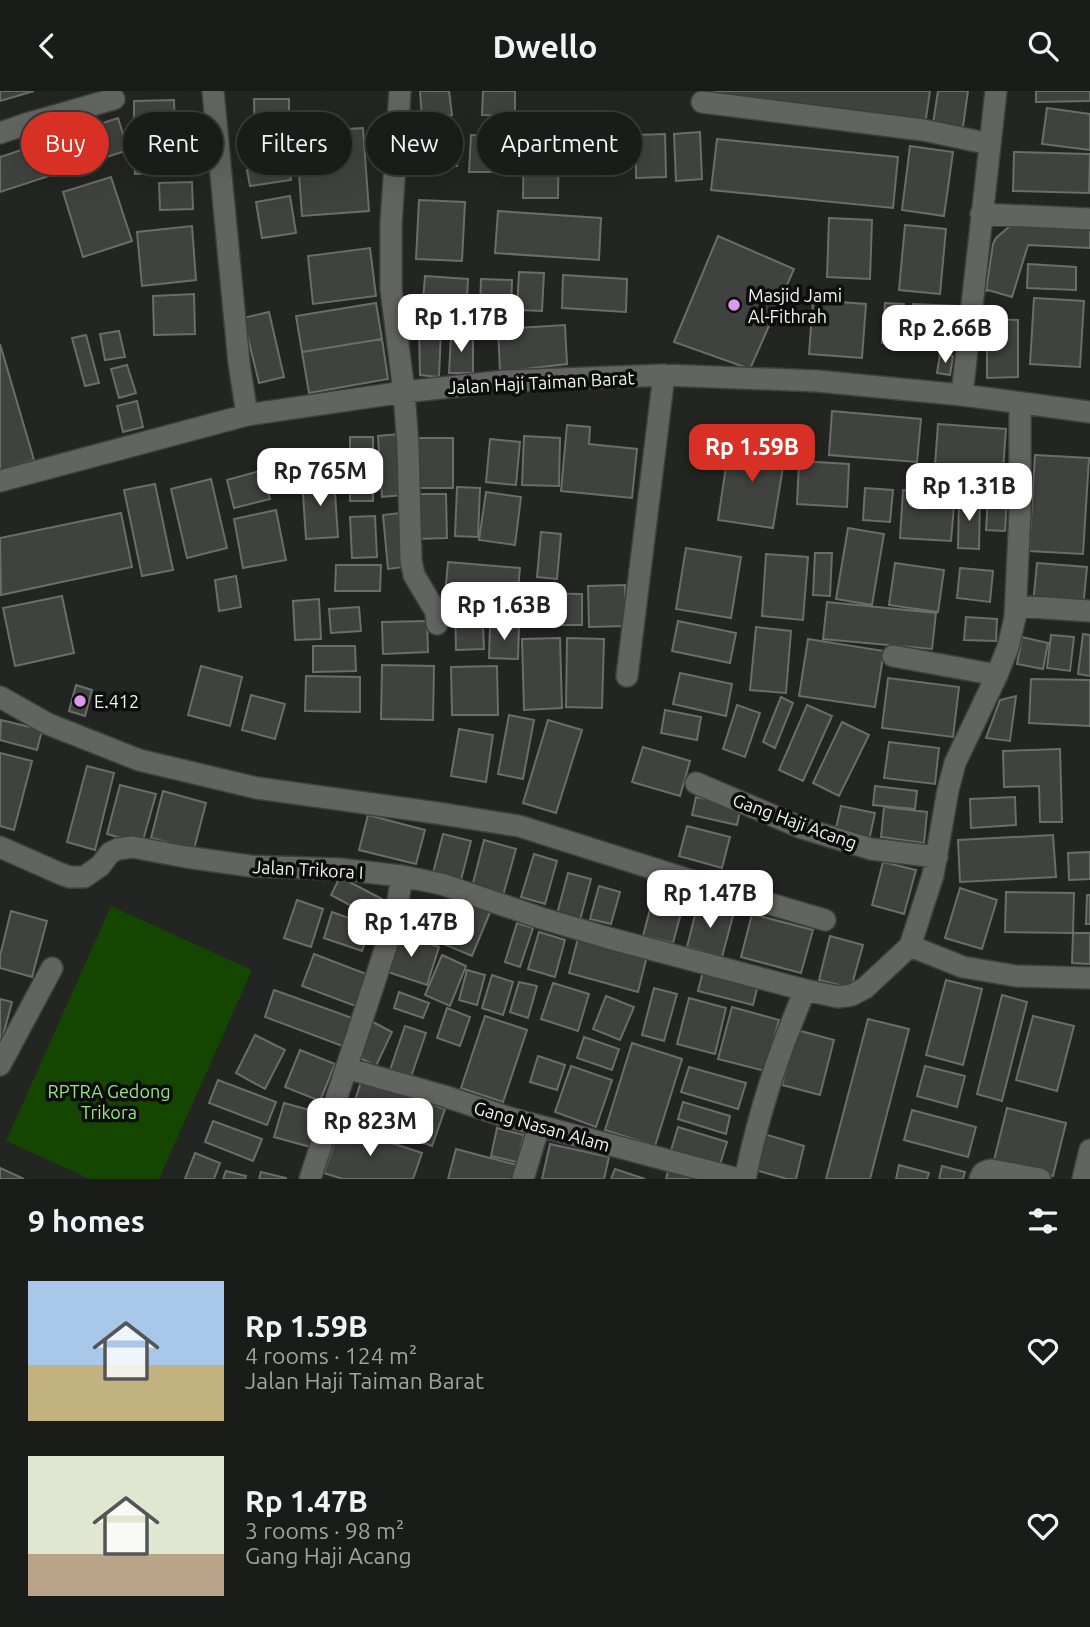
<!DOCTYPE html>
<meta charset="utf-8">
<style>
body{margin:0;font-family:Ubuntu,sans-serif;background:#272926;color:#f1f3f6;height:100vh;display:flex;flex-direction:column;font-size:26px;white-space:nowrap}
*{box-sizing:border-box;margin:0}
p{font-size:23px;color:#9fa1a2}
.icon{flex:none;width:38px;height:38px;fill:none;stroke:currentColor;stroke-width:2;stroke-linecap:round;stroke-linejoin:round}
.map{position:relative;height:1088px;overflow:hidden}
.side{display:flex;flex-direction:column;background:#1a1c19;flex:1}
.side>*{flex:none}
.banner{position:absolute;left:21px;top:21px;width:700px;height:63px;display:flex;gap:14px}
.price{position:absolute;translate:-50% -60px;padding:0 16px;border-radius:14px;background:#fff;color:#222;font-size:23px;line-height:46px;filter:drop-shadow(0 2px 4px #0008)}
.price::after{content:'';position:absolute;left:50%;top:42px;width:21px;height:16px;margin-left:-10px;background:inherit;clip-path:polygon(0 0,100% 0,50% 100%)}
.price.current{background:#d93025;color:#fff}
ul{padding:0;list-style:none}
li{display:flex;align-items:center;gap:21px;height:175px;padding:0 28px}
li span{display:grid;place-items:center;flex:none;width:196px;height:140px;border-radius:0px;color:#555}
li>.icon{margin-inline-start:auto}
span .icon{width:84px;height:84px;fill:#fffc;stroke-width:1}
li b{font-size:30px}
h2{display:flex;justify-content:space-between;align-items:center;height:84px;padding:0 28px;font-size:30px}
.tag{padding:0 24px;border-radius:32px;background:#1a1c19;box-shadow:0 7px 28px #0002,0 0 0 2px #383a38;font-size:24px;line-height:63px}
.tag.current{background:#d93025;color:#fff}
header{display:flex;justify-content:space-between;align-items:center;height:91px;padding:0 28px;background:#1a1c19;font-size:32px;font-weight:700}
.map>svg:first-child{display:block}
.green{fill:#144600}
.building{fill:#3f423e;stroke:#6a6e69;stroke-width:2}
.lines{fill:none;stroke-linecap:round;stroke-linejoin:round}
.street-casing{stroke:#3d403d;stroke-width:24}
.street{stroke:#616460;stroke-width:21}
.poi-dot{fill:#de98f2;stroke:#0c0d0c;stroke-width:2.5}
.labels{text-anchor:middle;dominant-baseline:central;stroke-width:7;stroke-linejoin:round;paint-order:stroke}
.poi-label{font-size:18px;fill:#f0f2ef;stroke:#0c0d0c;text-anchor:start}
.street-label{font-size:18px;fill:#f0f2ef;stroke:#0c0d0c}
.park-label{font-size:18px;fill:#99e581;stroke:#0c0d0c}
</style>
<header><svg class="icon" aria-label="back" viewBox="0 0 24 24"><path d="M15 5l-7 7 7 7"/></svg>Dwello<svg class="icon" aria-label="search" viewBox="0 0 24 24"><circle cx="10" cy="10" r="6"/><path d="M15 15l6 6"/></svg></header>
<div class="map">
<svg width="1090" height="1088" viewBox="0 0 1090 1088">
<rect width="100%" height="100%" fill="#222521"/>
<path class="green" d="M 111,815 L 252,879 L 159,1088 L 90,1088 L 6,1050 Z"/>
<path class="building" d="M 0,0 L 34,0 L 0,10 Z
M 420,0 L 449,0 L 452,24 L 422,27 Z
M 483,0 L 515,0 L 515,25 L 482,24 Z
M 703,0 L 930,0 L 925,34 L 702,3 Z
M 938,0 L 968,0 L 962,43 L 932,39 Z
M 1036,0 L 1090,0 L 1090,10 L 1036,11 Z
M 254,8 L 289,8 L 289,46 L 255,47 Z
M 174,9 L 175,39 L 134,40 L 134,10 Z
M 1047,17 L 1090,23 L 1090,59 L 1042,53 Z
M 118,27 L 128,59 L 0,101 L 0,66 Z
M 363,37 L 369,120 L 302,125 L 296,41 Z
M 700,41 L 702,88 L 676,90 L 674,43 Z
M 455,42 L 457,75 L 421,76 L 420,43 Z
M 524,42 L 559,42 L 558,107 L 523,107 Z
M 665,43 L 666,86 L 636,87 L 636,44 Z
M 471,44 L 498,46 L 496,81 L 469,81 Z
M 617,46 L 618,79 L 572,79 L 572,47 Z
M 717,48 L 898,66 L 893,117 L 711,99 Z
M 179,49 L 180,81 L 135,83 L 133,52 Z
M 910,55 L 953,61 L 944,125 L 902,119 Z
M 1014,61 L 1090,63 L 1089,102 L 1013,100 Z
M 289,72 L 291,89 L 250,95 L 247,79 Z
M 111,86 L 132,150 L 83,166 L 63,101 Z
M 192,91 L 193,118 L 160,119 L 159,92 Z
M 290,105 L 296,142 L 262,147 L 256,111 Z
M 419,109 L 465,111 L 462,170 L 416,168 Z
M 498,120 L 601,127 L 599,169 L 495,162 Z
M 829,127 L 872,129 L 870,188 L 827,186 Z
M 905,134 L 946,138 L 940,203 L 899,199 Z
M 192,135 L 196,189 L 142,195 L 137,141 Z
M 1010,135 L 1090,138 L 1090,157 L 1028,154 L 1012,206 L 988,199 L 986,200 L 993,153 L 996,147 Z
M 718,145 L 794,178 L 750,278 L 674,251 Z
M 370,157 L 376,205 L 313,213 L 308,165 Z
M 1028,173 L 1076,176 L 1076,199 L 1027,197 Z
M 519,181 L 544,182 L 542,220 L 517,219 Z
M 563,184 L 627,188 L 626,221 L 562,217 Z
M 425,185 L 468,188 L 466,225 L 422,222 Z
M 481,188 L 512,189 L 511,219 L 480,218 Z
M 194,203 L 195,243 L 154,244 L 153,205 Z
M 1034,207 L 1084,210 L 1080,276 L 1030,273 Z
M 813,209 L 866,213 L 862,267 L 809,263 Z
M 376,212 L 382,248 L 302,261 L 296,225 Z
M 885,212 L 904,213 L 901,253 L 882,252 Z
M 913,213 L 958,215 L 955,259 L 911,256 Z
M 269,221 L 284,286 L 259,292 L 243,227 Z
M 987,228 L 1018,229 L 1018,286 L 987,287 Z
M 565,234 L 567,273 L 500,281 L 498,238 Z
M 419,238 L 441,239 L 439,286 L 420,284 Z
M 119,240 L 125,266 L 105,269 L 100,243 Z
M 451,243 L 473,243 L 473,282 L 449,282 Z
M 86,244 L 99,292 L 85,295 L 72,247 Z
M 382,248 L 388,288 L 309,302 L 302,261 Z
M 0,253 L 34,369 L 0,379 Z
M 940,263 L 953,265 L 950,284 L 937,282 Z
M 127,274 L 136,302 L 119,307 L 111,278 Z
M 137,310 L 143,336 L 123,341 L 117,315 Z
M 832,320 L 921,328 L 917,371 L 829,364 Z
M 938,333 L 1006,338 L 1002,392 L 934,387 Z
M 567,334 L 590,336 L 589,353 L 637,358 L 632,407 L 561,400 Z
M 399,343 L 403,404 L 382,406 L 378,345 Z
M 524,345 L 560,347 L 559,395 L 522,394 Z
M 350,346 L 373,346 L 373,410 L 350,410 Z
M 414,347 L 453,347 L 453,397 L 415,397 Z
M 490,348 L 520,351 L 516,394 L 486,391 Z
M 730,349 L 786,358 L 773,437 L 718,429 Z
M 1035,364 L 1089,367 L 1083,463 L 1029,460 Z
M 799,370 L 849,373 L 847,416 L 797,413 Z
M 263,379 L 270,408 L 234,417 L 227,389 Z
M 334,387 L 338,446 L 306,448 L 302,388 Z
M 211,388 L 227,457 L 187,467 L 171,398 Z
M 155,393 L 173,479 L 142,485 L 124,399 Z
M 457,396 L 480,397 L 478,446 L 455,445 Z
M 865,397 L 893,399 L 890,431 L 863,429 Z
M 903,399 L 955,403 L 951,450 L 900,447 Z
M 486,401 L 521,406 L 515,454 L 479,449 Z
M 416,403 L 446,403 L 447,447 L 417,448 Z
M 959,406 L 980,407 L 979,458 L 958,457 Z
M 988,406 L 1007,407 L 1005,440 L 986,439 Z
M 276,419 L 286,469 L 243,477 L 234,428 Z
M 121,422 L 132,476 L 1,504 L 0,447 Z
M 399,422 L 404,476 L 388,478 L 383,424 Z
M 375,425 L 377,466 L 352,467 L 350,426 Z
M 848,437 L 884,443 L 872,514 L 836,508 Z
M 541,441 L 561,443 L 557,488 L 537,486 Z
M 686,457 L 741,466 L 731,527 L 676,518 Z
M 815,462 L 832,462 L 830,505 L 813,504 Z
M 766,463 L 808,466 L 803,529 L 762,525 Z
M 448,471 L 520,477 L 517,509 L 445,504 Z
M 895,472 L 944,479 L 938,521 L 889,514 Z
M 1037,472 L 1087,476 L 1083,517 L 1033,513 Z
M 336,474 L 381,474 L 380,500 L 335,500 Z
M 960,477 L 993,480 L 990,511 L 957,507 Z
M 236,485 L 241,516 L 219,520 L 215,489 Z
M 625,494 L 626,535 L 589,536 L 588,495 Z
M 524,502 L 582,503 L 582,534 L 524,534 Z
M 62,505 L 74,562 L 15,575 L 3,517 Z
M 319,508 L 321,548 L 295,549 L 293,510 Z
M 827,511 L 936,522 L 932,558 L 823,548 Z
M 482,513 L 484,558 L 456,559 L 455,514 Z
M 359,516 L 361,540 L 331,542 L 329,518 Z
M 966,526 L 997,528 L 996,550 L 964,549 Z
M 427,530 L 428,561 L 383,563 L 382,531 Z
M 678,530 L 736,542 L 730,572 L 672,560 Z
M 490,534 L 519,535 L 518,568 L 489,567 Z
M 756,536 L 791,540 L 786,602 L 750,599 Z
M 1083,543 L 1090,544 L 1090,585 L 1078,583 Z
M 1051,544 L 1074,546 L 1070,580 L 1047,577 Z
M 1022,546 L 1048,552 L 1043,578 L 1017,573 Z
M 560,547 L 562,617 L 524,619 L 522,548 Z
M 567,547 L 604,548 L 602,617 L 566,616 Z
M 808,548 L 884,560 L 875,616 L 799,605 Z
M 313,555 L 355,555 L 356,580 L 313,581 Z
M 382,574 L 434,575 L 433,629 L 381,628 Z
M 201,575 L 242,586 L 230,635 L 188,624 Z
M 497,575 L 498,624 L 452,624 L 451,576 Z
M 680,582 L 732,593 L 726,625 L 673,613 Z
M 306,585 L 360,586 L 360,621 L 305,620 Z
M 888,587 L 959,596 L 953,646 L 882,637 Z
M 1031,588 L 1090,589 L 1090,635 L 1029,632 Z
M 76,594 L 92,599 L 85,625 L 69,620 Z
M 251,604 L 285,613 L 275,648 L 242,639 Z
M 1016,605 L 1010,650 L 986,647 L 1000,609 Z
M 781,606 L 793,612 L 775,657 L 763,651 Z
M 737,614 L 760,622 L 745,666 L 723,658 Z
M 807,614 L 832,625 L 803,690 L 779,679 Z
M 665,619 L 701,626 L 697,649 L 661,642 Z
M 509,624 L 534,629 L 523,688 L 498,683 Z
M 1,629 L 42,639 L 37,659 L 0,649 Z
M 548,629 L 582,639 L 556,722 L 523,712 Z
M 842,631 L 869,644 L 839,705 L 813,692 Z
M 459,638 L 493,644 L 486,691 L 451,685 Z
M 889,651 L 939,657 L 935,693 L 884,687 Z
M 643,656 L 690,670 L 680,705 L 632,691 Z
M 1060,658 L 1062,731 L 1040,731 L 1039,695 L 1004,696 L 1003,660 Z
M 0,662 L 32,670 L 14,739 L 0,735 Z
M 87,675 L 114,682 L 95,759 L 67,751 Z
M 120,694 L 156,703 L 142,753 L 107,743 Z
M 875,695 L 917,700 L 915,718 L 873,714 Z
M 163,700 L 206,712 L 194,758 L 151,747 Z
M 696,706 L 741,715 L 737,734 L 692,724 Z
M 1015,706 L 1016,734 L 971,737 L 970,708 Z
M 841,715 L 875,722 L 868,754 L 834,746 Z
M 884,716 L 927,721 L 924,752 L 881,746 Z
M 368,724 L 425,739 L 416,773 L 359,759 Z
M 687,735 L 730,746 L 722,777 L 679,765 Z
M 443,743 L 471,750 L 461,789 L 433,782 Z
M 1053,744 L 1056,786 L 960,791 L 958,749 Z
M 484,749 L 516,758 L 502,808 L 471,800 Z
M 1090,761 L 1090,788 L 1069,789 L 1068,762 Z
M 534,763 L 557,770 L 545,813 L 521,806 Z
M 883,771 L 916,779 L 904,823 L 872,814 Z
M 568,782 L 591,788 L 580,829 L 557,823 Z
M 340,786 L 382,808 L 372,826 L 331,804 Z
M 599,795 L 620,801 L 611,833 L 590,828 Z
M 960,797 L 997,809 L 982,858 L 945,847 Z
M 1006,801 L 1074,802 L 1073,842 L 1005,841 Z
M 453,803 L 491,819 L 472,865 L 434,849 Z
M 654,803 L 684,811 L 673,852 L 643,845 Z
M 1087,804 L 1090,804 L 1090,833 L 1086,833 Z
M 297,809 L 323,818 L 311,856 L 284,847 Z
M 698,812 L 734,821 L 722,866 L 687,856 Z
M 11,820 L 47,830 L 32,886 L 0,877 L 0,865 Z
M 332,821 L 371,835 L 362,860 L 324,847 Z
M 752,823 L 813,839 L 801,882 L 741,866 Z
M 517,832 L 533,837 L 520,876 L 505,871 Z
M 395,841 L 439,856 L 427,894 L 382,879 Z
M 539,841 L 565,849 L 555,886 L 528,878 Z
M 1073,842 L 1090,842 L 1090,873 L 1072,872 Z
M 830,845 L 863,854 L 851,897 L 819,889 Z
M 578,847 L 647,865 L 638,901 L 569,882 Z
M 314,863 L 369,884 L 358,916 L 302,895 Z
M 442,864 L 466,875 L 450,915 L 425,904 Z
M 467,879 L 485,884 L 477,914 L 459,909 Z
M 703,880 L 758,894 L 753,914 L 698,900 Z
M 492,884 L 513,891 L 503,924 L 482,917 Z
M 946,889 L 982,898 L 963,974 L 926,964 Z
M 519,891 L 537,895 L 528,927 L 510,921 Z
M 553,892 L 589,903 L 578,940 L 541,928 Z
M 654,897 L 677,903 L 664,950 L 642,944 Z
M 274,899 L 355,928 L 345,956 L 265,926 Z
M 399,901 L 429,912 L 423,927 L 394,917 Z
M 1002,904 L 1027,911 L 1002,1010 L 977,1003 Z
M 606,905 L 634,916 L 620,949 L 593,938 Z
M 689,907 L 726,917 L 715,963 L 677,953 Z
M 0,908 L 12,911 L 1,952 L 0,952 Z
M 732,916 L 779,929 L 765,980 L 718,968 Z
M 447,917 L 470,926 L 460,955 L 437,947 Z
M 485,925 L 527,939 L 503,1011 L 461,997 Z
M 1033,925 L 1074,935 L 1057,1000 L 1016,989 Z
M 868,928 L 909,938 L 870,1088 L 826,1088 Z
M 371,930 L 392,941 L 376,975 L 354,964 Z
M 405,935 L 426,942 L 411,986 L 390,979 Z
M 797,939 L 834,949 L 820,1004 L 782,994 Z
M 255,944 L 285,959 L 265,998 L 236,982 Z
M 584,946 L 619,958 L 612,979 L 577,967 Z
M 632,952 L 682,968 L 655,1055 L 605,1039 Z
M 300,959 L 335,973 L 320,1010 L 285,996 Z
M 538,965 L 565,974 L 557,999 L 530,991 Z
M 571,975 L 612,989 L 596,1036 L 555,1021 Z
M 925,975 L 965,985 L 957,1016 L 917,1005 Z
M 689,976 L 746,992 L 738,1018 L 681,1001 Z
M 362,988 L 417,1007 L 404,1046 L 349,1027 Z
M 218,989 L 276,1011 L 267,1034 L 209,1012 Z
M 683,1011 L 730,1025 L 726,1043 L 678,1028 Z
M 284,1012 L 324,1023 L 314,1057 L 274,1046 Z
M 428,1012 L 445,1018 L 432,1055 L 415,1049 Z
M 1007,1017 L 1066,1032 L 1053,1085 L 994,1069 Z
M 912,1019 L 976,1036 L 968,1066 L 904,1049 Z
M 213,1030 L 262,1048 L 253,1070 L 205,1051 Z
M 340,1035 L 422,1062 L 413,1088 L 343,1088 L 324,1082 Z
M 678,1036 L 727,1051 L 718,1080 L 669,1066 Z
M 497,1037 L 524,1044 L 517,1071 L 491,1065 Z
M 761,1042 L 804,1055 L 796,1088 L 787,1088 L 752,1078 Z
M 550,1053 L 609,1066 L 604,1088 L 542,1088 Z
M 456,1058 L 517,1074 L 513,1088 L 448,1088 Z
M 195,1062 L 220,1072 L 214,1088 L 185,1088 Z
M 899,1074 L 929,1082 L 927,1088 L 896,1088 Z
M 942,1075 L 965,1081 L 963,1088 L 939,1088 Z
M 669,1076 L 721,1088 L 666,1088 Z
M 0,1077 L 24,1088 L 0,1088 Z
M 615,1078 L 645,1088 L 611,1088 Z
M 226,1080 L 246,1085 L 245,1088 L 223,1088 Z
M 261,1081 L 286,1087 L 286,1088 L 259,1088 Z"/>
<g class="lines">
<defs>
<path id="street" d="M 213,0 L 239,272 L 247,324
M 400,0 L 391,133 L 391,198 L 404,301 L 408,356 L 411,469 L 414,484 L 436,521 L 437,533
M 702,11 L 923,39 L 990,53
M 0,42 L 29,32 L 114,8
M 981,123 L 1090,128
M 962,304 L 996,0
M 0,390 L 247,324 L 404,301 L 505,290 L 664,284 L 817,290 L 962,304 L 1090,321
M 1016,515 L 1090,520
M 893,565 L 997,584
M 627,585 L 664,284
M 0,606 L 48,633 L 139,669 L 257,697 L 437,722 L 519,735 L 699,792 L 825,829
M 696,692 L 802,737 L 871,758 L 937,766
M 0,756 L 61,783 L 70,786 L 84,786 L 100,775 L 110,762 L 118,758 L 132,756 L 186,766 L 250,775 L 339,778 L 402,785 L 441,793 L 541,827 L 605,846 L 805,899
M 910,855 L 963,876 L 1016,885 L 1090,887
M 0,974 L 52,877
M 346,977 L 444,1005 L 510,1027 L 738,1088
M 310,1088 L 395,828 L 402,785
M 523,1088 L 539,1035
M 745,1088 C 759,1020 778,963 805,899 L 838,906 L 852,904 L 865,897 L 910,855 L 933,784 L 948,699 L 955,672 L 997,584 L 1008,556 L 1015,527 L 1020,420 L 1020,312
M 980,1088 C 982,1081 985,1080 991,1079 L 1040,1088
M 1083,1088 L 1090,1059"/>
</defs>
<use href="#street" class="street-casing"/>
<use href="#street" class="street"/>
</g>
<g class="poi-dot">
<circle cx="734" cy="214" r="7"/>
<circle cx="80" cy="610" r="7"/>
</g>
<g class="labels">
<g class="poi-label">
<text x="748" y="204">Masjid Jami<tspan x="748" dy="21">Al-Fithrah</tspan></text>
<text x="94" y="610">E.412</text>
</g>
<g class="street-label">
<text transform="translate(541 291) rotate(-3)">Jalan Haji Taiman Barat</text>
<text transform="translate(795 730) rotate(20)">Gang Haji Acang</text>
<text transform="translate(308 778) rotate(3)">Jalan Trikora I</text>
<text transform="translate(542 1035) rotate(16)">Gang Nasan Alam</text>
</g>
<g class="park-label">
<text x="109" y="1000">RPTRA Gedong<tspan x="109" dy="21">Trikora</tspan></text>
</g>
</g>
</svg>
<b class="price" style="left:461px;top:263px">Rp 1.17B</b>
<b class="price" style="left:945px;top:274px">Rp 2.66B</b>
<b class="price current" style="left:752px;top:393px">Rp 1.59B</b>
<b class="price" style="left:320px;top:417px">Rp 765M</b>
<b class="price" style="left:969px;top:432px">Rp 1.31B</b>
<b class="price" style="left:504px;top:551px">Rp 1.63B</b>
<b class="price" style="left:710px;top:839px">Rp 1.47B</b>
<b class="price" style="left:411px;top:868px">Rp 1.47B</b>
<b class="price" style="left:370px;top:1067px">Rp 823M</b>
<div class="banner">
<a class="tag current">Buy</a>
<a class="tag">Rent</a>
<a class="tag">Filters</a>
<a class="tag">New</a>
<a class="tag">Apartment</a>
</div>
</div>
<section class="side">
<h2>9 homes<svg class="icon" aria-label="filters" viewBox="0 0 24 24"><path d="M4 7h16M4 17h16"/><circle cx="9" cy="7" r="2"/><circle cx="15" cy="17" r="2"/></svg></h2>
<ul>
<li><span style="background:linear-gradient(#a9c7e8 60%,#c2b280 0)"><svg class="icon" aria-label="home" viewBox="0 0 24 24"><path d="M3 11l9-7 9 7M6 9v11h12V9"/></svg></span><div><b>Rp 1.59B</b><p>4 rooms · 124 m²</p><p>Jalan Haji Taiman Barat</p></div><svg class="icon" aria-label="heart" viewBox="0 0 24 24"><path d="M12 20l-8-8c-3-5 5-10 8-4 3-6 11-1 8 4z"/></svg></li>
<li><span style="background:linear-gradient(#dfe7d0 70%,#b9a48a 0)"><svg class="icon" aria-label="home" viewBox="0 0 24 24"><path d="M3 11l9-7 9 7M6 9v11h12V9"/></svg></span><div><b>Rp 1.47B</b><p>3 rooms · 98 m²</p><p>Gang Haji Acang</p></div><svg class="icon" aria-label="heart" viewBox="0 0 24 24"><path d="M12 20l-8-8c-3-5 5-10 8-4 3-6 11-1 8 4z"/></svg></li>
</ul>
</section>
